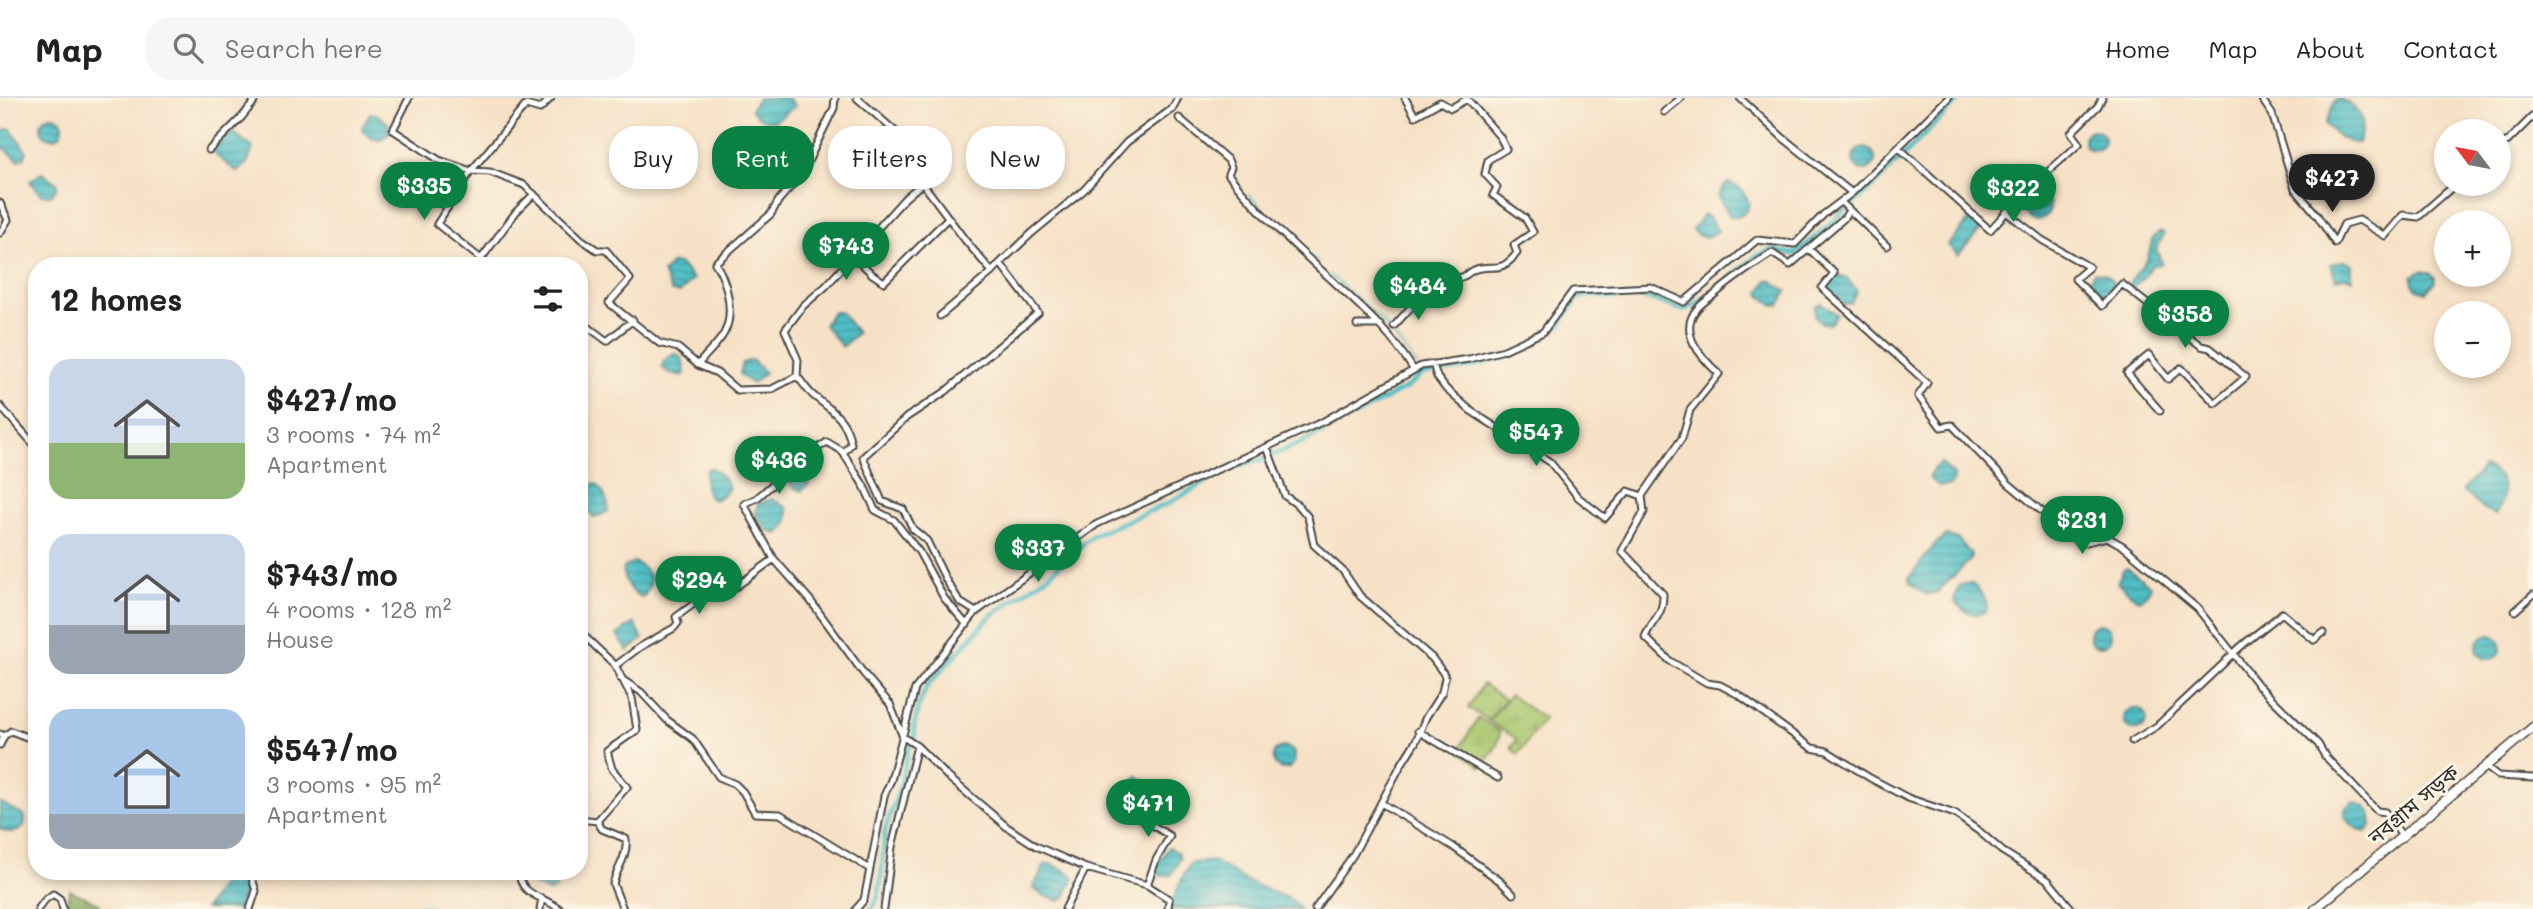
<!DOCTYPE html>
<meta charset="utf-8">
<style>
body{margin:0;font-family:Mali,"Noto Sans Bengali",sans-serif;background:#f6f6f6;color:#222;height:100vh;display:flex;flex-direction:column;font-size:26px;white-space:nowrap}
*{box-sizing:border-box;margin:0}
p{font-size:23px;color:#767676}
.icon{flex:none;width:38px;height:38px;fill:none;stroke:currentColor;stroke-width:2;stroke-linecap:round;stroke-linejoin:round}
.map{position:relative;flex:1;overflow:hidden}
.details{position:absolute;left:28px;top:159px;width:560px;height:623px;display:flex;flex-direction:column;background:#fff;border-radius:28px;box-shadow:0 4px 10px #0003}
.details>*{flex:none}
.guide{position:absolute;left:609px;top:28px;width:665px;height:63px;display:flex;gap:14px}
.needle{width:46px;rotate:302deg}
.fabs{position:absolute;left:2434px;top:21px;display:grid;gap:14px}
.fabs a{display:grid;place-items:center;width:77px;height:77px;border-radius:50%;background:#fff;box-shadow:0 4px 10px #0003;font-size:35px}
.price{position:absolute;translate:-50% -60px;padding:0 16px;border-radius:24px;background:#0b8043;color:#fff;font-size:23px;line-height:46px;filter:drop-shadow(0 2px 4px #0008)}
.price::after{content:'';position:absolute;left:50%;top:42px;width:21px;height:16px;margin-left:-10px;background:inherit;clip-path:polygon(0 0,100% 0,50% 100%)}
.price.on{background:#222;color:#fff}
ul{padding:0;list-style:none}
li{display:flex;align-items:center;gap:21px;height:175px;padding:0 21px}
li span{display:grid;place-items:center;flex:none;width:196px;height:140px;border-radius:21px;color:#555}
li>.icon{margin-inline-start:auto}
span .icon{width:84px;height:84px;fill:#fffc;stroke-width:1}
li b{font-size:30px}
h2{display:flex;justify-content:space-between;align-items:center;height:84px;padding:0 21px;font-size:30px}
.pill{padding:0 24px;border-radius:28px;background:#fff;box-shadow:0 4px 10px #0003;font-size:24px;line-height:63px}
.pill.on{background:#0b8043;color:#fff}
header{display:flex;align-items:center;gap:42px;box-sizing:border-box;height:98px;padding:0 35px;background:#fff;border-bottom:2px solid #e0e0e0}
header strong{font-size:33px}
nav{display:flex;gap:38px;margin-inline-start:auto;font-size:24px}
.search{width:490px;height:63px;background:#f6f6f6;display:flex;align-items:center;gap:18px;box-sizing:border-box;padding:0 24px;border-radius:28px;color:#767676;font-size:26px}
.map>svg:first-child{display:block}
.forest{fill:url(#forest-firs);stroke:#596b46;stroke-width:2}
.wetland{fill:url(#wetland-marsh);stroke:#6a784c;stroke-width:2}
.water{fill:url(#water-rules);stroke:#3e7478;stroke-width:2}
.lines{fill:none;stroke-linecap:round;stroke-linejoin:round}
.stream{stroke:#50bec6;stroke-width:2}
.canal{stroke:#50bec6;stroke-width:5}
.street-casing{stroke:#494642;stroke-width:9}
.secondary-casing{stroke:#494642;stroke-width:11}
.street{stroke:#fff;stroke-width:5}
.secondary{stroke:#fff;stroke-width:8}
.labels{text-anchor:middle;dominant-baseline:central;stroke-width:6;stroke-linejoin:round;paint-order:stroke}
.street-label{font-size:21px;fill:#2b2b2b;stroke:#fcf5e5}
</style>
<header>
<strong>Map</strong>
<div class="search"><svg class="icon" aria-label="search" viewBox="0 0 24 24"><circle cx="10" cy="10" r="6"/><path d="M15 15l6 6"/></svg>Search here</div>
<nav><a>Home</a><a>Map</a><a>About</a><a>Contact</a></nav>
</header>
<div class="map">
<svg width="2533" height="811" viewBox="0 0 2533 811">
<defs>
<pattern id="forest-firs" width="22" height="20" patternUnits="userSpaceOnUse" patternTransform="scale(1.75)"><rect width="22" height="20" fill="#87ab60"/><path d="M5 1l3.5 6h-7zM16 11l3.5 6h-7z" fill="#6f8b4f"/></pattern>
<pattern id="wetland-marsh" width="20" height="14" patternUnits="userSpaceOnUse" patternTransform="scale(1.75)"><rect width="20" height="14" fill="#aac66d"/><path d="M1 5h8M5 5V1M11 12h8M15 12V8" fill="none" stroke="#92aa5f"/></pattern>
<pattern id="water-rules" width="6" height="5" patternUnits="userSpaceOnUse" patternTransform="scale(1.75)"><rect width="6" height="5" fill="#50bec6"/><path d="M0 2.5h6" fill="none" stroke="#439ba1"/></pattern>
</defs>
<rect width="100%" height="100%" fill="#fcf5e5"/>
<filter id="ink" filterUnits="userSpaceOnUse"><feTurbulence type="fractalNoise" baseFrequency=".0143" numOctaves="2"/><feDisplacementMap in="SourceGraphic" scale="14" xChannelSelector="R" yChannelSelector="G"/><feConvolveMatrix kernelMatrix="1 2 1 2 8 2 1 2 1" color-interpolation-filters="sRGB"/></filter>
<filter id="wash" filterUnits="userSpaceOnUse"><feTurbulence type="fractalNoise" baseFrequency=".00686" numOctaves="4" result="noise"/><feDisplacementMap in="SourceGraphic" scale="28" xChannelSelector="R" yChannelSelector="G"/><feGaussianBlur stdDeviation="1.57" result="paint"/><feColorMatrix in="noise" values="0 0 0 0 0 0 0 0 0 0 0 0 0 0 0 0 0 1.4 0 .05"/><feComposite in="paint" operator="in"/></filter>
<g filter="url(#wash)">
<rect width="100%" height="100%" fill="#f6e1c6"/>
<path class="forest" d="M 70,792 L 100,806 L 97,811 L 64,811 Z"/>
<path class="wetland" d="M 1483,586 L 1505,602 L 1488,622 L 1468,610 Z
M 1510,597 L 1544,621 L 1518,656 L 1511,650 L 1517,641 L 1489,623 Z
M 1478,620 L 1500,633 C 1500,648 1490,657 1481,669 L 1459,652 Z"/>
<path class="water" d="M 758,0 L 788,0 L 795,8 L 775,23 C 765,23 756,19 751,11 Z
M 2339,0 C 2362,12 2367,20 2358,45 C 2343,45 2335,36 2325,26 L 2335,2 Z
M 370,15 L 376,16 L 388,25 L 389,35 C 379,45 373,41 363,34 L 362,30 Z
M41 29a11 11 0 1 1 22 0a11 11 0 1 1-22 0Z
M 6,31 L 11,31 L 27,54 L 24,60 L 18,62 L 0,46 L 0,38 Z
M2084 42a10 10 0 1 1 20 0a10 10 0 1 1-20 0Z
M 232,33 L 253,50 L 247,66 L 237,74 L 218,59 L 213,52 Z
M 894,49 L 903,52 C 907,61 906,73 895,77 L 888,73 L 885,59 Z
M1853 61a11 11 0 1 1 22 0a11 11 0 1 1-22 0Z
M 42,75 L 57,85 L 57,90 L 51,97 L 41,97 L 30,83 Z
M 1729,85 L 1740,90 L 1749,104 C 1748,114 1741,120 1731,119 L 1718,99 L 1723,89 Z
M2022 108a14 14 0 1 1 28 0a14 14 0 1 1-28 0Z
M 1703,117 L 1709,120 L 1718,133 C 1710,139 1700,142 1692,132 Z
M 1970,121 L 1981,131 L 1958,157 L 1948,147 Z
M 2162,134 L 2164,137 L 2156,151 L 2162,165 L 2158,167 L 2153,166 L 2143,181 L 2133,189 L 2128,187 L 2148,160 L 2152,142 L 2158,135 Z
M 2344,163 L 2352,166 L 2352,181 L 2343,179 L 2336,181 L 2330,166 Z
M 672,165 L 680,166 L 693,181 L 680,195 L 671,193 L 663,175 Z
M 2422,173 L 2430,175 L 2435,179 L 2435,184 L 2426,194 C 2416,191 2412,189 2412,178 Z
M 2094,174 L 2106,176 L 2113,183 L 2112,189 L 2103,200 L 2094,195 L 2087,186 Z
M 1835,177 L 1846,180 L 1857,192 L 1851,205 L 1844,206 L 1827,192 L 1827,186 Z
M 1767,182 L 1772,183 L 1787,193 L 1780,207 L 1774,207 L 1761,198 L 1760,194 Z
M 1821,205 L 1837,216 L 1830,226 L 1821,225 L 1815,219 L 1815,209 Z
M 840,213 L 857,235 L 842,249 L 824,227 L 832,215 Z
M 675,255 L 682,260 L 685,275 L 683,278 L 669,275 L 662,269 L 664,263 Z
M 752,262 L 765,275 L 752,286 L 740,277 L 742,265 Z
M 1941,365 L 1954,377 L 1954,383 L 1950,387 L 1939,388 L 1929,380 L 1933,371 Z
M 2483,369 C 2506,373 2508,400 2495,416 L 2485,412 L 2462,393 Z
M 709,370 L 712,370 L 722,378 L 729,389 L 727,393 L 716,402 L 711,401 L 705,389 L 705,374 Z
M 793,371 L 798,371 L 809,386 L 801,393 L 794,390 L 786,380 Z
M 595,385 C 602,390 610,405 608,413 L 595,420 L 590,416 L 581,397 L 584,391 Z
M 772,401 L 787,410 C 790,423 788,430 776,436 L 767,432 L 755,415 L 758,405 Z
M 1947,437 L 1959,442 L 1971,456 L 1970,462 L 1937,494 L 1927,497 L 1910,485 L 1909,480 L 1935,446 Z
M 634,464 C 651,472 656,485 643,499 C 630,496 623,482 623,470 Z
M 2127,470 L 2151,488 L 2147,496 L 2139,502 L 2117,485 L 2123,472 Z
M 1971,485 C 2005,512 1977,529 1955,504 L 1954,499 L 1960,487 Z
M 634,525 L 643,541 L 628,553 L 617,537 Z
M2089 537a11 11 0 1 1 22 0a11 11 0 1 1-22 0Z
M2477 549a12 12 0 1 1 24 0a12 12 0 1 1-24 0Z
M2124 621a11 11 0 1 1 22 0a11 11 0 1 1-22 0Z
M1273 660a11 11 0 1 1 22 0a11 11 0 1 1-22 0Z
M 1137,678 L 1155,688 L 1138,715 L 1121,705 Z
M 0,704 L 25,718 C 27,735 13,737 0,731 Z
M 2353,704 C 2369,707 2377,720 2367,734 L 2358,732 L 2345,720 L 2345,711 Z
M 1169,749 L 1178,755 L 1180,761 L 1171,777 L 1161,778 L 1156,774 L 1157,767 Z
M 1214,763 L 1246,783 L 1292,802 L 1300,811 L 1170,811 L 1179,786 L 1191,765 Z
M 1050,766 L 1069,774 L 1074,780 L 1064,800 L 1059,803 L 1041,796 L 1033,790 L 1045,767 Z
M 229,774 L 245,774 C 249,788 242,798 237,811 L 205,811 Z
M 524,774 L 549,774 L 557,779 C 560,787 556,793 548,794 L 527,783 L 523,778 Z"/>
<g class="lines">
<path class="stream" d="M 1249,97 L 1284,134
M 1304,153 L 1318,165
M 1329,176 L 1382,223 L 1417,267"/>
<path class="canal" d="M 418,811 L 421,809 L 432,811
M 872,811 L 878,799 L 881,783 L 885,732 L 901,686 L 908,652 L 915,640 L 914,628 L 919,606 L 927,588 L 992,517 L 1045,480 L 1093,437 L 1167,406 L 1235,368 L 1261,362 L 1305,343 L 1408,289 L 1421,276 L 1466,270 L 1525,253 L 1560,227 L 1578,200 L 1594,197 L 1611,200 L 1637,199 L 1652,201 L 1683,212 L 1698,205 L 1757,158 L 1771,152 L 1795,156 L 1837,121 L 1838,117 L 1864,97 L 1961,0"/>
</g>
</g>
<g filter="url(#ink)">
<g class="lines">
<defs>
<path id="street" d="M 409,0 L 393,32 L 439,62 L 471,73 L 490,74 L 524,87 L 581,141 L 597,152 L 606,152 L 630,181 L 609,205 L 659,245 L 678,250 L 698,267 L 717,275 L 737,292 L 772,291 L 797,278 C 803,285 808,294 815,299 C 833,313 847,322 851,346 L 844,354 L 842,353 L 864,388 L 875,412 L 894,422 L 919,454 L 944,500 L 967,527
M 857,0 L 936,69 L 924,87 L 965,142 L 992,174 L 1000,165
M 1740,0 L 1782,39 L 1852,95
M 2261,0 L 2272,16 L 2295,91 L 2317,117 L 2335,145 L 2344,126 L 2359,122 L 2385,138 L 2403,117 L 2418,119 L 2456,86
M 1664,14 L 1681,0
M 1179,20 L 1228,62 L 1231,69 L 1228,76 C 1259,116 1297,150 1334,184 C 1364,212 1392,236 1413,271
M 2499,48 L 2508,43 L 2532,19 L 2533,21
M 1898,49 L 1990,132 L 2022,97 L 2079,46 L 2071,35 L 2098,8 L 2102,0
M 209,52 L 242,19 L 254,4 L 252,0
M 1841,104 L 1887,148
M 0,105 L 8,122 L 0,135
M 1849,113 L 1844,120 L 1790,167 L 1772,155 C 1752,168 1732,181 1714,197 C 1708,201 1701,206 1697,211 C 1677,234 1702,260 1719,276 L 1690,312 L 1682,340 L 1642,398 L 1644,414 L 1622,453 L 1663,496 C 1663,519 1653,520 1645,539 L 1670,563 L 1707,585 L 1720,587 L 1739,597 L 1812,650 L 1827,653 L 1870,680 L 1908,700 L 1955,716 L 1980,734 L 2002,753 L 2048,782 L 2072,811
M 2006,114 L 2042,142 L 2089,169 L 2075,181 L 2102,208 L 2122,186 L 2201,248 L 2210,250 L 2246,279 L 2215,305 L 2181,270 L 2168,281 L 2149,257 L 2127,275 L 2160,313
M 1809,151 L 1834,175 L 1822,190 L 1927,285 L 1918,298 L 1941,329 L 1952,327 L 2009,386 L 2075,441 L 2083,445 L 2107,439 L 2123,448 L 2197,510 L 2258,587 L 2318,646 L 2325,658 L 2377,713 L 2385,714 L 2402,738
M 853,157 L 872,176 L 884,184 L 948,120
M 481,161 L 516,114 L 534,96
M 484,168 L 485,166 L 481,161 L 437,126 L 471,73 L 526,7 L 540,11 L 551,0
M 940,218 L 992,174
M 579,222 L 607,243 L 633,222
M 1357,227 L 1380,227
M 1394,228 C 1406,215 1422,195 1437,186 C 1445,182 1456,182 1464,178 C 1467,177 1469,174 1473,172 C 1493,164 1499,178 1517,155 L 1514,147 L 1533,134 L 1525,120 L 1493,97 L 1497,89 L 1485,76 L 1488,62 L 1506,51 L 1500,39 L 1467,1 L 1451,10 L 1440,4 L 1415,18 L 1405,0
M 1433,266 L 1437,279 L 1446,291 L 1471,313 L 1550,364 L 1578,399 L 1605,420 L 1628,393 L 1642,398
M 698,267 C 706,255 721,245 726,231 C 734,211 726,181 715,165 L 771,116 L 779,102 L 802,76 L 834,10 L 835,0
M 797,278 L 798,262 L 785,232 L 803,208 L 826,188 L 905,100 L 919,88 L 924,87
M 0,308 L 37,350
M 1267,349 L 1285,398 L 1299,408 L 1308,419 L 1314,447 L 1343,473 L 1360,498 L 1432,560 L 1444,576 L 1445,580 L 1442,594 L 1426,619 L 1416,643 L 1401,667 L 1353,757 L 1315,811
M 842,353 L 827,344 L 797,365 L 757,400 L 744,406 L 774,461 L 810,502 L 864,576 L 890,606 L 903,639 L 917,648 L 948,679 L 1007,729 L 1036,748 L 1086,770 L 1147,787 L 1169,801 L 1168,811
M 2515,513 L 2533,497
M 976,514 L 960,504 L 946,482 L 927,443 L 913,431 L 903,411 L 882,403 L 863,359 L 907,319 L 945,294 L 1038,215 L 1000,165 L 1032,135 L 1084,92 L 1127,44 L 1172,11 L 1178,0
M 579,533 L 615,567 L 632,600 L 637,632 L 607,653 L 612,671 L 627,689 L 597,723 L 602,731 L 626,741 C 628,758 617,770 613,786 L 623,811
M 615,568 L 640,549 L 674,530 L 678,525 L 676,519 L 718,488 L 726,496 L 774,461
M 620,580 L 641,594 L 667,622 L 693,641 L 719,679 L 735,686 L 743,694 L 755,715 L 780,716 L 870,771
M 1418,633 L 1498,680
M 0,636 L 4,638 L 0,647
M 4,638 L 11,633 L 37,643
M 2132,643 L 2157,628 L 2223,566 C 2239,547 2263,532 2282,515 L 2314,542 L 2323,535
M 2485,668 L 2498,678 L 2533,680
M 1117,705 L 1170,738 L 1156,762 L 1147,787
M 1381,705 L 1452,748 L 1500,783 L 1513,796
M 579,721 L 597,723
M 250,774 L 256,793 L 250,811
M 519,774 C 520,798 543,798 560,811
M 38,811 L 45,802 L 53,796 L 60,801 L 63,811
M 540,811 L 542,800
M 856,811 L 864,802 L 884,698 L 891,682 L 915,591 L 976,514 L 1097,426 L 1324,323 L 1421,268 L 1469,261 L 1504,252 L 1543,234 L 1573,193 L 1651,189 L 1684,204 L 1757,142 L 1795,146 L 1824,116 L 1852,95 L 1948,0
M 884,811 L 892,749 L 917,648
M 1065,811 L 1086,770"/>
<path id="secondary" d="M 2315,811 L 2533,629"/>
</defs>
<use href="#street" class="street-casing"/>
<use href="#secondary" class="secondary-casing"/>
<use href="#street" class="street"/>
<use href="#secondary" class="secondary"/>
</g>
</g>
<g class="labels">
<g class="street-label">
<text transform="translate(2413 706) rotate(-40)">নবগ্রাম সড়ক</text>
</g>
</g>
</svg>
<div class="fabs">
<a><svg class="needle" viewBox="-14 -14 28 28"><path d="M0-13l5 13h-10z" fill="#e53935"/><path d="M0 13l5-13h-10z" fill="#767676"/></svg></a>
<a>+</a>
<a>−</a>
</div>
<b class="price on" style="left:2332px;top:116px">$427</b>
<b class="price" style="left:424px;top:124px">$335</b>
<b class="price" style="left:2013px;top:126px">$322</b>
<b class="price" style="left:846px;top:184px">$743</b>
<b class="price" style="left:1418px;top:224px">$484</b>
<b class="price" style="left:2185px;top:252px">$358</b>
<b class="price" style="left:1536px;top:370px">$547</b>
<b class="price" style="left:779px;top:398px">$436</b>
<b class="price" style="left:2082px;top:458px">$231</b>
<b class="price" style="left:1038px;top:486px">$337</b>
<b class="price" style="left:699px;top:518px">$294</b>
<b class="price" style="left:1148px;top:741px">$471</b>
<div class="guide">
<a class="pill">Buy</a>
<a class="pill on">Rent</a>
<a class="pill">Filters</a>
<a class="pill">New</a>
</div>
<section class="details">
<h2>12 homes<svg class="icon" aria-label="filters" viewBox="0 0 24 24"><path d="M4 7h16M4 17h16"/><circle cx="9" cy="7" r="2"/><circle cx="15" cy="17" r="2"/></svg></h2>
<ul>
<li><span style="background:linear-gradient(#c9d6e8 60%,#8fb573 0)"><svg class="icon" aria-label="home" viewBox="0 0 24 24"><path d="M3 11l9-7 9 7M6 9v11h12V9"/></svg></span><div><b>$427/mo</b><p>3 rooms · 74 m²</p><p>Apartment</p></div></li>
<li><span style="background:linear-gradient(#c9d6e8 65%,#9aa5b1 0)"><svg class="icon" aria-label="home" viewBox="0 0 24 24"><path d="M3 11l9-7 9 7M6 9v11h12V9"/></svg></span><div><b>$743/mo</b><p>4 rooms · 128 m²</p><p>House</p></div></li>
<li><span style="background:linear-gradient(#a9c7e8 75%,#9aa5b1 0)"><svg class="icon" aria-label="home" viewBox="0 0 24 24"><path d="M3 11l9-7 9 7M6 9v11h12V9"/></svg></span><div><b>$547/mo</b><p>3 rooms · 95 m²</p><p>Apartment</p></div></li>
</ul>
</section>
</div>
